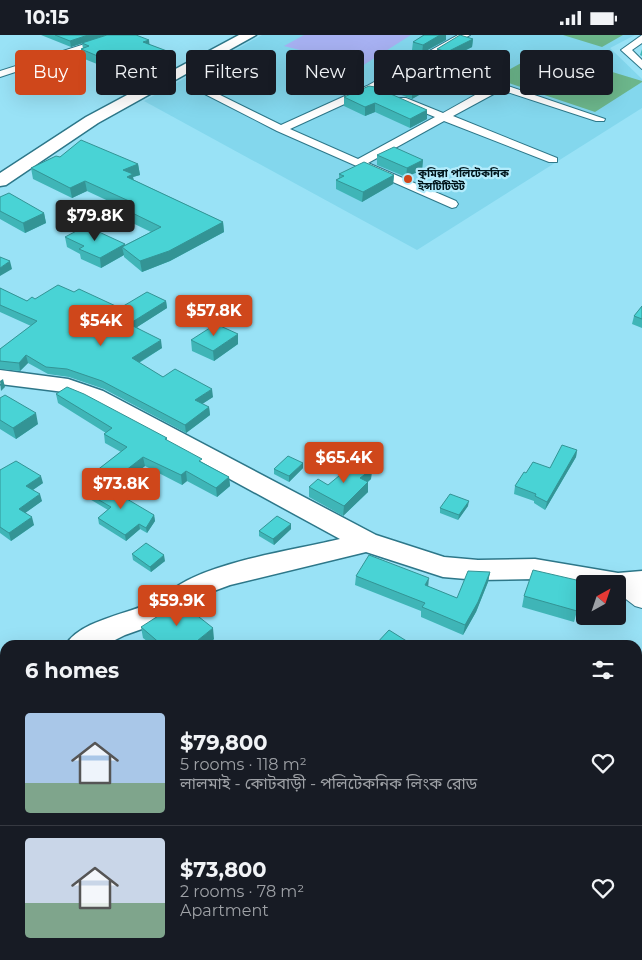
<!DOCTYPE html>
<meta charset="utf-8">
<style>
body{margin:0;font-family:Montserrat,"Noto Sans Bengali",sans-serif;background:#20242c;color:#f1f3f6;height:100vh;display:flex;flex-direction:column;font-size:19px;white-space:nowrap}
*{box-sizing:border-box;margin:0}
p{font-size:16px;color:#9ea1a6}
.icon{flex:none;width:28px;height:28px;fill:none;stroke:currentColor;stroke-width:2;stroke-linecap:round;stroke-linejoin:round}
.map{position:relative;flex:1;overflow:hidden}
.side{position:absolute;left:0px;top:605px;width:642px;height:320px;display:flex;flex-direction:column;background:#171b24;border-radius:15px 15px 0 0;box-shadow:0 5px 20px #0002}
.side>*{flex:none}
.banner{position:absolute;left:15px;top:15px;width:612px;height:45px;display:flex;gap:10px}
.needle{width:32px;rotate:40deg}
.tools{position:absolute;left:576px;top:540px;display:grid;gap:10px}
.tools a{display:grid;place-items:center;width:50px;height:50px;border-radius:5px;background:#171b24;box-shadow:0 5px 20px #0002;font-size:25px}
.price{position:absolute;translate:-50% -42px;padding:0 11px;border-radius:5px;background:#cf471b;color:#fff;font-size:16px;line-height:32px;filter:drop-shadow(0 1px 2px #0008)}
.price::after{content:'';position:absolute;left:50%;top:30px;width:15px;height:11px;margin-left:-8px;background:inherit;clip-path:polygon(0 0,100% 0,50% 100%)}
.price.active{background:#222;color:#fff}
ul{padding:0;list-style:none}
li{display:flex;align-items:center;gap:15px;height:125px;padding:0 25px}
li+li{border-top:1px solid #363941}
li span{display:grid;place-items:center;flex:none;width:140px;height:100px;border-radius:5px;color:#555}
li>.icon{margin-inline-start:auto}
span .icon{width:60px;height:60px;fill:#fffc;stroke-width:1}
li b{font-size:21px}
h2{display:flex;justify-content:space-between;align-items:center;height:60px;padding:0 25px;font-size:21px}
.chip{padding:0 18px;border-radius:5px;background:#171b24;box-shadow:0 5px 20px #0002;font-size:18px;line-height:45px}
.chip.active{background:#cf471b;color:#fff}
.status{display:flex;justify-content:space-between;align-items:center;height:35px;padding:0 25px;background:#171b24;direction:ltr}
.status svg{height:14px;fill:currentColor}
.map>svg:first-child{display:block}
.built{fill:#83d7ed}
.green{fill:#6cb68b}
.water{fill:#a7b1f2}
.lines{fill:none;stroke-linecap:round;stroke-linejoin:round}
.street-casing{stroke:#2d7789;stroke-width:2}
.secondary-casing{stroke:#2d7789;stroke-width:3}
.street{fill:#fff;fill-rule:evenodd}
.secondary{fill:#fff;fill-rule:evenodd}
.wall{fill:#3fb5b7}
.shaded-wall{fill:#339495}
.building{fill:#49d3d5;stroke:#339495}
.poi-dot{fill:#cf471b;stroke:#b3ecfc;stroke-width:2}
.labels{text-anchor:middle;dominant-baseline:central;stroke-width:4.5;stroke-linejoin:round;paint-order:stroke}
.far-poi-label{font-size:11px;font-weight:bold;fill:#01151b;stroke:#b3ecfc;text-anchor:start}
</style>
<div class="status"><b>10:15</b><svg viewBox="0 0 49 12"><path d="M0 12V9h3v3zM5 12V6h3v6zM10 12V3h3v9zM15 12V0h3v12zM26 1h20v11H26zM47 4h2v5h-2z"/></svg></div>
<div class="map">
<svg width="642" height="925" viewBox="0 0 642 925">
<rect width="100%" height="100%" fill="#99e2f6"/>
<path class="built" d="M 262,0 L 635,0 L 610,13 L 642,44 L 642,73 L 417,215 L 144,66 Z"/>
<path class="green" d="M 563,0 L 623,0 L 602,12 Z
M 543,16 L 642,46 L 642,47 L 595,77 L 494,43 Z"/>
<path class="water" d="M 304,0 L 411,0 L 362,31 L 284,11 Z"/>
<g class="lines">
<defs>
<path id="street" d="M 113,0 L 128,0 L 0,42 L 0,36 Z
M 458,0 L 470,0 L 429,24 L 605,84 L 604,86 L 596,86 L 501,55 L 453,81 L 557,123 L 557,127 L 549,127 L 444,86 L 368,128 L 456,166 L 458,169 L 456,172 L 452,173 L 277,96 L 197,55 L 198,53 L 206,53 L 281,90 L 367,51 ZM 422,28 L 491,51 L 443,78 L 406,63 L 398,63 L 398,67 L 435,82 L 358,124 L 290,94 L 375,55 Z
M 642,0 L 642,8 L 632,15 L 642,25 L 642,34 L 621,15 Z
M 618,541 L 625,543 L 642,556 L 642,573 L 635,571 L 618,558 L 618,549 L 609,549 L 611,543 Z
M 0,757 L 5,759 L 5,780 L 0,778 Z
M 213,920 L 244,920 L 246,925 L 215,925 Z"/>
<path id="secondary" d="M 239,0 L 256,0 L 98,88 L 6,150 L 0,151 L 0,138 L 86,82 Z
M 0,335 L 68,344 L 103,356 L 376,500 L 444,522 L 478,525 L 535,524 L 618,538 L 642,536 L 642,556 L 618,558 L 618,549 L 585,549 L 585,553 L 535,544 L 478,545 L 443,542 L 366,517 L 230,550 L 211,557 L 167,585 L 125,600 L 105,610 L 66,610 C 77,588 124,579 146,570 C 162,563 176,550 192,543 C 235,523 294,515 340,504 L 87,366 L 64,357 L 0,349 Z
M 5,654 L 5,682 L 0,684 L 0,656 Z"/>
</defs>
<use href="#street" class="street-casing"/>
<use href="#secondary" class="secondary-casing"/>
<use href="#street" class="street"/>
<use href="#secondary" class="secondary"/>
</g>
<path class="wall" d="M 41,0 L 107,0 L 71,12 Z
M 424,0 L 446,0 L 446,5 L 422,18 L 412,15 L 413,7 Z
M 473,4 L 472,12 L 446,25 L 436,22 L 437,14 Z
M 82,8 L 150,10 L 167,16 L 168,25 L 127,41 L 82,23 L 81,14 L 83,14 Z
M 642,14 L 642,21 L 640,20 Z
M 396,42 L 419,60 L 412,64 L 388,55 L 389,46 Z
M 369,51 L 427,84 L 410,93 L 375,77 L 365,81 L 344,71 L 344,62 Z
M 377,120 L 423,125 L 422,135 L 406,142 L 377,130 Z
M 60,122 L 138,129 L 140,140 L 133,142 L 134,145 L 223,187 L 224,197 L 170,226 L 142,237 L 124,222 L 124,220 L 101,233 L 81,224 L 80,219 L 67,212 L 65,202 L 125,210 L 151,197 L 120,182 L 118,171 L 119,171 L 87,156 L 72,163 L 33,144 L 31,133 Z
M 339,139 L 394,140 L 393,149 L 362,167 L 336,154 L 336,145 L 339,143 Z
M 0,162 L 44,178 L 46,188 L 25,198 L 0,184 Z
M 0,253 L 27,266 L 74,257 L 120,273 L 166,266 L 167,273 L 137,292 L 162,313 L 139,328 L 163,342 L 213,362 L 202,369 L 209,372 L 210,380 L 186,398 L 104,354 L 69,342 L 48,339 L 28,328 L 20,336 L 0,334 L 0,314 L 31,291 L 0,277 Z
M 642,271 L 642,293 L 632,289 L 634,281 Z
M 191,305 L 238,309 L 214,326 L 192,316 Z
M 56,359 L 167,403 L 167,406 L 202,427 L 229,442 L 230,451 L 217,462 L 187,446 L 182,450 L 145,431 L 114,455 L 97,446 L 96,436 L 121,417 L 105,408 L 104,399 L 106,398 L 58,368 Z
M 0,363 L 38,389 L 16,404 L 0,394 Z
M 577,415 L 576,422 L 545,475 L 534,468 L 534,466 L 514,459 L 515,451 L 526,438 L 550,433 Z
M 303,433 L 289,447 L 274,439 L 274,434 Z
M 372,434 L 371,444 L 368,447 L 368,457 L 343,481 L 309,462 L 309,452 L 328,450 Z
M 0,435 L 43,448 L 33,455 L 42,466 L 25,478 L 34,490 L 11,506 L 0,498 Z
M 87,458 L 154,480 L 155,486 L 147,498 L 140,494 L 126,506 L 99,489 L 98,483 L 108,475 L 88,463 Z
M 468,471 L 458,485 L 440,478 L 440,473 Z
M 291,489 L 291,494 L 274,510 L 259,501 L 259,496 Z
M 132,519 L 165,526 L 151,537 L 133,525 Z
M 490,537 L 488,547 L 476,577 L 463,600 L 421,582 L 421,576 L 355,550 L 356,541 L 428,552 L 457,563 Z
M 585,547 L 574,587 L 522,572 L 524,561 Z
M 141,592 L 214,604 L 207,610 L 152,610 L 143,603 Z"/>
<path class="shaded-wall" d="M 88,0 L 107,0 L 71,12 L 70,6 Z
M 440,0 L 446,0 L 446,5 L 422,18 L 423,10 Z
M 473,4 L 472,12 L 446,25 L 447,17 Z
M 149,5 L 150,14 L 143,7 Z
M 167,16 L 168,25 L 127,41 L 126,33 Z
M 420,51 L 419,60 L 412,64 L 412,55 Z
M 375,68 L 375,77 L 365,81 L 365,72 Z
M 427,75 L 427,84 L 410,93 L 410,84 Z
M 423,125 L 422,135 L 406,142 L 407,133 Z
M 138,129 L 140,140 L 133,142 L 134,150 L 128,152 L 123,135 Z
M 394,140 L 393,149 L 362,167 L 363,157 Z
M 85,146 L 87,156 L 72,163 L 70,153 Z
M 44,178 L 46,188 L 25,198 L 23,188 Z
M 223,187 L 224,197 L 170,226 L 142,237 L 140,226 Z
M 125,209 L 126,214 L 122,212 L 124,220 L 101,233 L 100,223 Z
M 10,226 L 12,234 L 0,241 L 0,233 Z
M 166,266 L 167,273 L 131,296 L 129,289 Z
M 238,299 L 238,309 L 214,326 L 213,316 Z
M 161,305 L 162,313 L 133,331 L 132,323 Z
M 26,320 L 28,328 L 20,336 L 19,328 Z
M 3,344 L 5,352 L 1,356 L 0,346 Z
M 212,354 L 213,362 L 196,373 L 195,365 Z
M 209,372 L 210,380 L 186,398 L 185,390 Z
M 36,378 L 38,389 L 16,404 L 13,393 Z
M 577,415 L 576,422 L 545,475 L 547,467 Z
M 143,422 L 145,431 L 114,455 L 112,446 Z
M 303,428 L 303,433 L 289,447 L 289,441 Z
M 372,434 L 371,444 L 360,453 L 360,443 Z
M 186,436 L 187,446 L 182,450 L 181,440 Z
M 41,441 L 43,448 L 28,458 L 26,451 Z
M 229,442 L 230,451 L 217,462 L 216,453 Z
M 368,447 L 368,457 L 343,481 L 344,471 Z
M 40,459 L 42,466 L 21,481 L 19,474 Z
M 469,466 L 468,471 L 458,485 L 459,480 Z
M 154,480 L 155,486 L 147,498 L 146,493 Z
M 32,482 L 34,490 L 11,506 L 9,498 Z
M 139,489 L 140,494 L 126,506 L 125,500 Z
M 291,489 L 291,494 L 274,510 L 273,504 Z
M 164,520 L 165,526 L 151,537 L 150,532 Z
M 490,537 L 488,547 L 476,577 L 463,600 L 465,590 Z
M 429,543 L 428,553 L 425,550 Z
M 213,593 L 214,604 L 207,610 L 192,610 Z
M 5,844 L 5,857 L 0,862 L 0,850 Z
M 5,872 L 5,884 L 0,889 L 0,877 Z
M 5,910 L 5,917 L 0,923 L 0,916 Z
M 190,920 L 197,920 L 198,921 L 194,925 L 186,925 Z"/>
<path class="building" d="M 55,0 L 88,0 L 70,6 Z
M 107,0 L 136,0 L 149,5 L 143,7 L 167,16 L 126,33 L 81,14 L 89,11 L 82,8 Z
M 424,0 L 440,0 L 423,10 L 413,7 Z
M 460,0 L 473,4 L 447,17 L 437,14 Z
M 396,42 L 420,51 L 412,55 L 389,46 Z
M 369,51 L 375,52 L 427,75 L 410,84 L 375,68 L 365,72 L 344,62 Z
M 81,105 L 138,129 L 123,135 L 133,139 L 127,142 L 223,187 L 169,216 L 140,226 L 122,212 L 161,192 L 118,171 L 129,166 L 85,146 L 70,153 L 31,133 L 56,121 L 60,122 Z
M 394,112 L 423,125 L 407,133 L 377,120 Z
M 364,127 L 394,140 L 363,157 L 336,145 L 344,141 L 339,139 Z
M 9,158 L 44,178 L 23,188 L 0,176 L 0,162 Z
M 86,191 L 125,209 L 100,223 L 79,214 L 84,211 L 65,202 Z
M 0,222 L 10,226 L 0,233 Z
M 58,250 L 74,257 L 79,254 L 120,273 L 147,257 L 166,266 L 129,289 L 161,305 L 132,323 L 163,342 L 175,334 L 212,354 L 195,365 L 209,372 L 185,390 L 102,346 L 67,334 L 46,332 L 26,320 L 19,328 L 0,326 L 0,314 L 37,286 L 0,270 L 0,253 L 27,266 L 32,262 L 35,264 Z
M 642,271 L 642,284 L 634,281 Z
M 216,289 L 238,299 L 213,316 L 191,305 Z
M 67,352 L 84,359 L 167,403 L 165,404 L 202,424 L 199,426 L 229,442 L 216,453 L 186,436 L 181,440 L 143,422 L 112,446 L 96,436 L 127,412 L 104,399 L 112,393 L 56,359 Z
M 5,360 L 36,378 L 13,393 L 0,385 L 0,363 Z
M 562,410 L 577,415 L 547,467 L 535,461 L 536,459 L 515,451 L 524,437 L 526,438 L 533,427 L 550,433 Z
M 288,421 L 303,428 L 289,441 L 274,434 Z
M 16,426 L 41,441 L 26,451 L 40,459 L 19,474 L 32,482 L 9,498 L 0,492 L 0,435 Z
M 357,426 L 372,434 L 360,443 L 368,447 L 344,471 L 309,452 L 318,444 L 328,450 Z
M 100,448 L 154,480 L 146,493 L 139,489 L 125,500 L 98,483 L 111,472 L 87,458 Z
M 450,459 L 469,466 L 459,480 L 440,473 Z
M 277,481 L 291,489 L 273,504 L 259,496 Z
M 146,508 L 164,520 L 150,532 L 132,519 Z
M 369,520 L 429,543 L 425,550 L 457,563 L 468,536 L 490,537 L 478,567 L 465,590 L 422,572 L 425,568 L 356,541 Z
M 533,535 L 585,547 L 577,576 L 524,561 Z
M 180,567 L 213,593 L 192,610 L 162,610 L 141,592 Z
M 389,595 L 413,610 L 375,610 Z
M 0,788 L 5,791 L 5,844 L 0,850 Z
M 0,866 L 5,871 L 5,872 L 0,877 Z
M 0,897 L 5,901 L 5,910 L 0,916 Z
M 62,920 L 87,920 L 91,923 L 89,925 L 57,925 Z
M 125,920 L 190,920 L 186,925 L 121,925 Z
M 451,920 L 458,920 L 467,925 L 449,925 Z"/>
<circle class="poi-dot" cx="408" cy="144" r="5"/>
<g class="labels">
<g class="far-poi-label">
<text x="418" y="138">কুমিল্লা পলিটেকনিক<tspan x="418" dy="13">ইন্সটিটিউট</tspan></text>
</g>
</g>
</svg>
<div class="tools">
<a><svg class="needle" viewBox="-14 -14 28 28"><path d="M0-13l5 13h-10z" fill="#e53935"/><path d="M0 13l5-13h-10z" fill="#9ea1a6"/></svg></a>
</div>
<b class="price active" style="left:95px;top:207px">$79.8K</b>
<b class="price" style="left:214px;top:302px">$57.8K</b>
<b class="price" style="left:101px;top:312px">$54K</b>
<b class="price" style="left:344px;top:449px">$65.4K</b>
<b class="price" style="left:121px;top:475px">$73.8K</b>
<b class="price" style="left:177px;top:592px">$59.9K</b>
<div class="banner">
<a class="chip active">Buy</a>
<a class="chip">Rent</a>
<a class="chip">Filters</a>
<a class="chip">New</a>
<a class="chip">Apartment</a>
<a class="chip">House</a>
</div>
<section class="side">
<h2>6 homes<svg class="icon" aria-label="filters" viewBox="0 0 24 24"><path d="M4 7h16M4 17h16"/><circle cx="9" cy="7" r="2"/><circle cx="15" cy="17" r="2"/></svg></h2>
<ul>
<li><span style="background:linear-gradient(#a9c7e8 70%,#7fa58c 0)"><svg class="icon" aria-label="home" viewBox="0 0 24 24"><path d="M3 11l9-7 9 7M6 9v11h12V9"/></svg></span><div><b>$79,800</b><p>5 rooms · 118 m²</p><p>লালমাই - কোটবাড়ী - পলিটেকনিক লিংক রোড</p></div><svg class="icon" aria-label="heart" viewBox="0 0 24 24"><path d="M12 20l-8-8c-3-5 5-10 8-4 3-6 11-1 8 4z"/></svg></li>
<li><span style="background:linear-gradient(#c9d6e8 65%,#7fa58c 0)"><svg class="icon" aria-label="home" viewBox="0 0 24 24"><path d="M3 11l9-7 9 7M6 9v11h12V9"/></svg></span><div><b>$73,800</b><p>2 rooms · 78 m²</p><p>Apartment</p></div><svg class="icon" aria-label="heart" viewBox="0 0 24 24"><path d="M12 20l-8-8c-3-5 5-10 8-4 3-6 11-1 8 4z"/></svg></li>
</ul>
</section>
</div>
